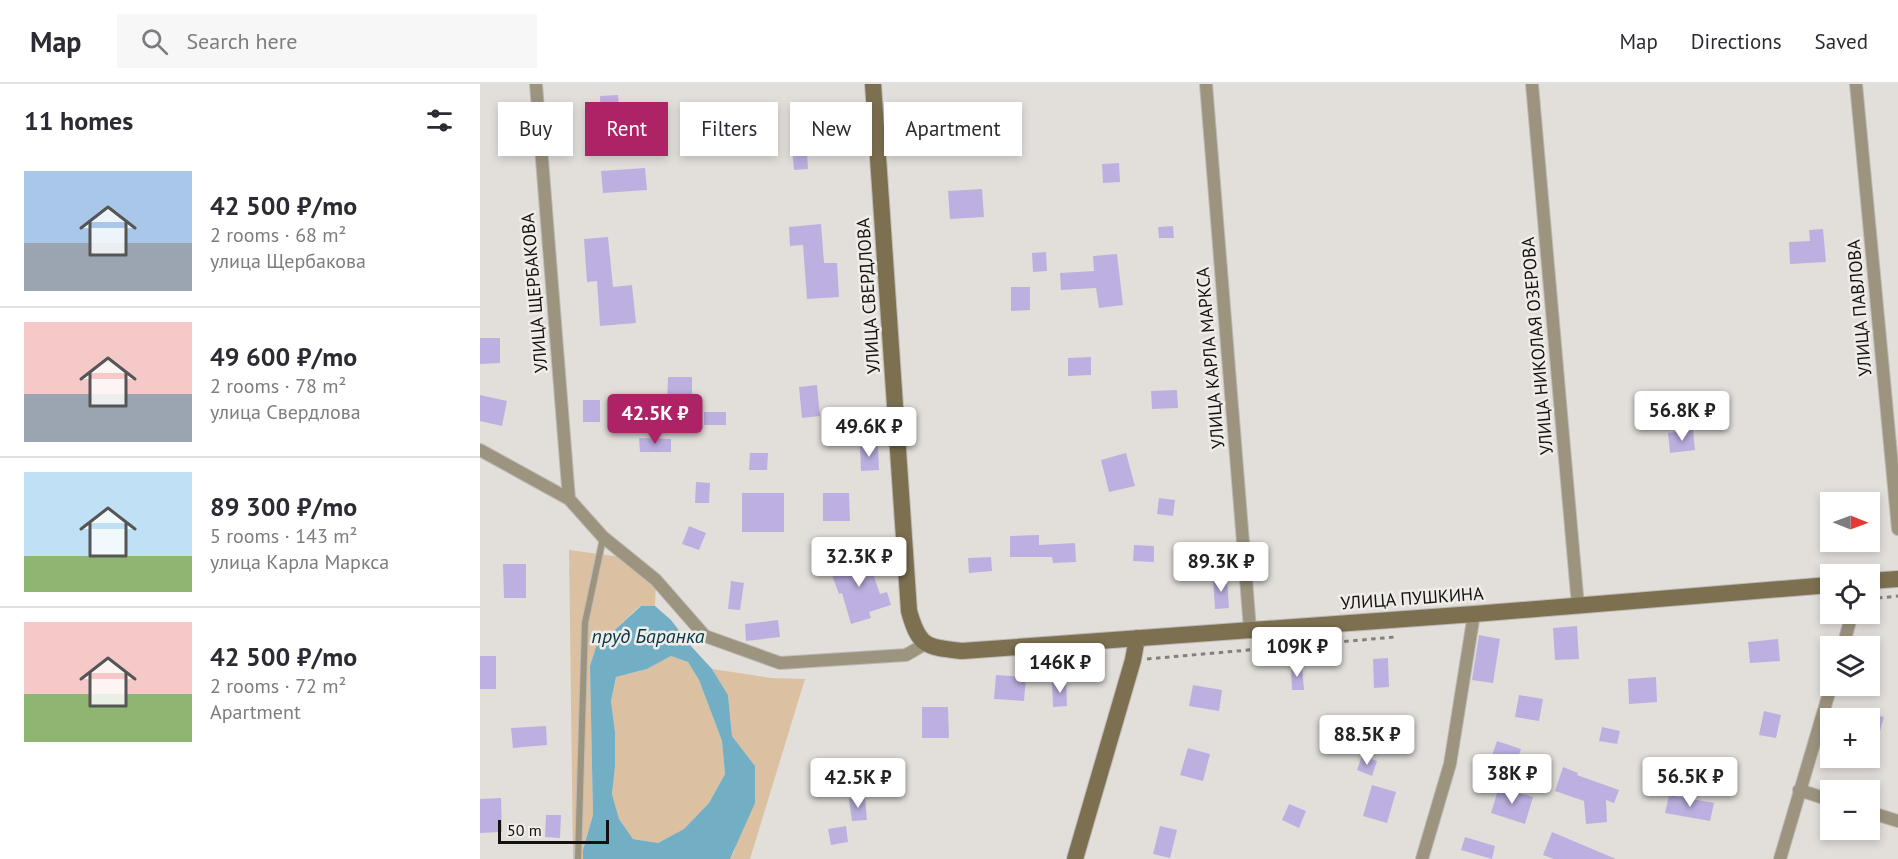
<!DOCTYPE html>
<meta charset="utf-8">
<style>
body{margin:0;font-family:"PT Sans",sans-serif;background:#f7f7f7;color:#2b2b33;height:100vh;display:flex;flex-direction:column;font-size:22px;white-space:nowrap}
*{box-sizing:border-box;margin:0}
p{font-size:20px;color:#7c7c81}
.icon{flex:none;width:33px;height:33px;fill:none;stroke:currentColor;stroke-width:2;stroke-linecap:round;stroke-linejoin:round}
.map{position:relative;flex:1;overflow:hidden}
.side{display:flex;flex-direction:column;background:#fff;width:480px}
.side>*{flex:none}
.guide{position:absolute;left:18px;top:18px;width:570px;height:54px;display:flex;gap:12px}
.needle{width:39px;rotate:91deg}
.tools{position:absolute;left:1340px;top:408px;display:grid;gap:12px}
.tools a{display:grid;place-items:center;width:60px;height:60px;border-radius:0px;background:#fff;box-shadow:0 3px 9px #0003;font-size:30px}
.scale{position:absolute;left:18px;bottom:15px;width:111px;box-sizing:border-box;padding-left:6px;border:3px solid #131210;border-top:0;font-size:16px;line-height:21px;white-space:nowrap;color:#131210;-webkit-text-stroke:4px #f0ece8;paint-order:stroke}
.price{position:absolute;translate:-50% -51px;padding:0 14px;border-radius:6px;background:#fff;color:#222;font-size:20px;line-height:39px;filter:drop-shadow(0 2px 3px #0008)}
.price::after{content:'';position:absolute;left:50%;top:36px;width:18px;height:14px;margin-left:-9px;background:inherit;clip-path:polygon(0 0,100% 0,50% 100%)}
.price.selected{background:#ad2365;color:#fff}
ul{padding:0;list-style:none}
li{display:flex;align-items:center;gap:18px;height:150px;padding:0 24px}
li+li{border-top:2px solid #e1e1e2}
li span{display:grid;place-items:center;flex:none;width:168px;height:120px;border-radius:0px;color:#555}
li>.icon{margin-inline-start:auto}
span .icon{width:72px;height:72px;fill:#fffc;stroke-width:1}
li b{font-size:26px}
h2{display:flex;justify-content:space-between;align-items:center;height:72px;padding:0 24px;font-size:26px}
.pill{padding:0 21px;border-radius:0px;background:#fff;box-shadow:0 3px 9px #0003;font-size:21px;line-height:54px}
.pill.selected{background:#ad2365;color:#fff}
header{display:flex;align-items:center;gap:36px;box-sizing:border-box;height:84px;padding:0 30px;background:#fff;border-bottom:2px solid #e1e1e2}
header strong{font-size:28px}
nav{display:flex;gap:33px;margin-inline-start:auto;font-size:21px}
.search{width:420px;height:54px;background:#f7f7f7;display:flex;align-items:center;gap:15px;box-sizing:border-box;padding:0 21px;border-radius:0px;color:#7c7c81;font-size:22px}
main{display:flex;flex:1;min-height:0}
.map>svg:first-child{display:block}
.green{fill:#dbc1a2}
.water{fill:#72afc5;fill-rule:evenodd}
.building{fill:#bdb0e1}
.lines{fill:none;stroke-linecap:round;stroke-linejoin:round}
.lane-casing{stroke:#bdbab6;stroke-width:8}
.street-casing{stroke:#bdbab6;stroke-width:14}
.secondary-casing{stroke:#bdbab6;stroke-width:18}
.path{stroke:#82807d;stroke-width:3;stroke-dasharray:4.5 4.5;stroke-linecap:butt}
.lane{stroke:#9d947f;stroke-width:6}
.street{stroke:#9d947f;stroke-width:12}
.secondary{stroke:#7d7051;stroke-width:16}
.labels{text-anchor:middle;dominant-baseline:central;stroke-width:5;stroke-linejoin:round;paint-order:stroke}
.street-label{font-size:18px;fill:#131210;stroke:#f0ece8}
.water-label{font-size:20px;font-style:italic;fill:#003848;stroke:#f0ece8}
</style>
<header>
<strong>Map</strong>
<div class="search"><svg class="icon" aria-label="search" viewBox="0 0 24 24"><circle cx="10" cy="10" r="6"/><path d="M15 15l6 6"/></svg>Search here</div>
<nav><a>Map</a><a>Directions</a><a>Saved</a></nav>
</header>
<main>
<section class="side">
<h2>11 homes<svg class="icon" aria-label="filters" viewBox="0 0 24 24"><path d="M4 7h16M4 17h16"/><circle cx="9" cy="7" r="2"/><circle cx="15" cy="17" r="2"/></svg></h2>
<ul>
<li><span style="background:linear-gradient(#a9c7e8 60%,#9aa5b1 0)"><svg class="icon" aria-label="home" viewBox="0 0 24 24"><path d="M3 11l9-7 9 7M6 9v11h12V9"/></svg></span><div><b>42 500 ₽/mo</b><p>2 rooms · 68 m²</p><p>улица Щербакова</p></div></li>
<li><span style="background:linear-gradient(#f6c9c9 60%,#9aa5b1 0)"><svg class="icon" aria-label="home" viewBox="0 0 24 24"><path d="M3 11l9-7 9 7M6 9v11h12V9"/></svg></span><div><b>49 600 ₽/mo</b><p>2 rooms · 78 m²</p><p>улица Свердлова</p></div></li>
<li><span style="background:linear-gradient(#bfe0f5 70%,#8fb573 0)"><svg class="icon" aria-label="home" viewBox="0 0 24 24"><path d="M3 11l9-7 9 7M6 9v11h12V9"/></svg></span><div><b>89 300 ₽/mo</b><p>5 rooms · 143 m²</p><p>улица Карла Маркса</p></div></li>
<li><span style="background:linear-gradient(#f6c9c9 60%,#8fb573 0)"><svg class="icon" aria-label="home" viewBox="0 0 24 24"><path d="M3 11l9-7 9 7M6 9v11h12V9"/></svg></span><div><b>42 500 ₽/mo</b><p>2 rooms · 72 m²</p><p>Apartment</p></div></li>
</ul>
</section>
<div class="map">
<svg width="1418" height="775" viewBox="0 0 1418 775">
<rect width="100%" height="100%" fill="#e2dfdb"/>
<path class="green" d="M 89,466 L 149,474 L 176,496 L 175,522 L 160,522 L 116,563 L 110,582 L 113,731 L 103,766 L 103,775 L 93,775 Z
M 191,572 L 208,578 L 219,596 L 242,657 L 245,690 L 229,719 L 204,745 L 178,759 L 153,755 L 139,735 L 132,710 L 135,683 L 135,648 L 131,617 L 136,593 L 167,585 Z
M 232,585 L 292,594 L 325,595 L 270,775 L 250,775 L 254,768 L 275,682 L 252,652 L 248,611 Z"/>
<path class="water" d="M 161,522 L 175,522 L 191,536 L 210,561 L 232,585 L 248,611 L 252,652 L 275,682 L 275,719 L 250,775 L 103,775 L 103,766 L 113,731 L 110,582 L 116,563 ZM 191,572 L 208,578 L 219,596 L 242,657 L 245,690 L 229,719 L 204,745 L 178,759 L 153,755 L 139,735 L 132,710 L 135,683 L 135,648 L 131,617 L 136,593 L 167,585 Z"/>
<path class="building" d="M 138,11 L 140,38 L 121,39 L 120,12 Z
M 326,53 L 328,85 L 314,86 L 311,54 Z
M 639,79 L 640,98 L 623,99 L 622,80 Z
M 165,84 L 167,106 L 123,109 L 121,87 Z
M 502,105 L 504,133 L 470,135 L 468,107 Z
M 341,140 L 344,179 L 357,179 L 359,213 L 327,215 L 323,161 L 310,162 L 309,143 Z
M 693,142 L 694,154 L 679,154 L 678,143 Z
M 1343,145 L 1346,178 L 1310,180 L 1309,158 L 1330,157 L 1329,146 Z
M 128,153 L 133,203 L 152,201 L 156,239 L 120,242 L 117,197 L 107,198 L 104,155 Z
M 566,168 L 567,187 L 553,188 L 552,169 Z
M 637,170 L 643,221 L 619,224 L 616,204 L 581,206 L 580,189 L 614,187 L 613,172 Z
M 531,203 L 550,203 L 550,226 L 531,227 Z
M 0,254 L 20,254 L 20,279 L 0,280 Z
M 611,273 L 611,291 L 588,292 L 588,274 Z
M 188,293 L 212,293 L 212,320 L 187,320 Z
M 337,301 L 340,332 L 322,334 L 319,303 Z
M 697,306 L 698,324 L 672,325 L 671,307 Z
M 0,311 L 27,317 L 22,342 L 0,337 Z
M 103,316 L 120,316 L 120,338 L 103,338 Z
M 224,328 L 246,328 L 246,341 L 224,341 Z
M 1213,346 L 1215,366 L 1190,369 L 1188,349 Z
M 159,354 L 191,355 L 191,368 L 160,368 Z
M 398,362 L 399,386 L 381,387 L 380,363 Z
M 270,369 L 288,369 L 287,386 L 269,386 Z
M 646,369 L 655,402 L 629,408 L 621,376 Z
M 216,398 L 230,399 L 229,419 L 215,419 Z
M 262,409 L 304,409 L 304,448 L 262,448 Z
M 343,409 L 369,409 L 370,437 L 343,437 Z
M 679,414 L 695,416 L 693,432 L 677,430 Z
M 209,442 L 226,449 L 219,466 L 202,460 Z
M 559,451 L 559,461 L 595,459 L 596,478 L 573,479 L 572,473 L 530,473 L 530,452 Z
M 654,461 L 674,462 L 674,478 L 653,477 Z
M 386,470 L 400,510 L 407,508 L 411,521 L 389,528 L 391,534 L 371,540 L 362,509 L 359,510 L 349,483 Z
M 511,473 L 512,487 L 489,489 L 488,474 Z
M 23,480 L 46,480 L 46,514 L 24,514 Z
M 747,493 L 749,524 L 735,525 L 733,494 Z
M 251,497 L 264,499 L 260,526 L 248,525 Z
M 298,536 L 300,553 L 266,557 L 265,540 Z
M 1097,542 L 1099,575 L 1075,576 L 1073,544 Z
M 999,551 L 1020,555 L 1013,599 L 992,596 Z
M 1298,555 L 1300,577 L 1270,579 L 1268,558 Z
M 0,572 L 16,572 L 16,605 L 0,605 Z
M 908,574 L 909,603 L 894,604 L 893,575 Z
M 822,582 L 824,606 L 812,606 L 811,583 Z
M 516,591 L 546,593 L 544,617 L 514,615 Z
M 1176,593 L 1177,618 L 1149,620 L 1148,595 Z
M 586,596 L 587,622 L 573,623 L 572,597 Z
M 713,601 L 742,606 L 739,627 L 709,622 Z
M 1039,611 L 1063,615 L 1059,637 L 1035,633 Z
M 442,623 L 468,623 L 469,654 L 442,654 Z
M 1284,627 L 1301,631 L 1296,654 L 1279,651 Z
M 1389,629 L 1404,633 L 1400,647 L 1389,644 Z
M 66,642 L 67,661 L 33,664 L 31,644 Z
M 1122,643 L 1140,647 L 1137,660 L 1119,657 Z
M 858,646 L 882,648 L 881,664 L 857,663 Z
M 1017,657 L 1041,665 L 1034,685 L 1010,677 Z
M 708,664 L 730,670 L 723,697 L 700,691 Z
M 882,672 L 897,677 L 892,692 L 877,686 Z
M 1083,683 L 1098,689 L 1097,691 L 1139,706 L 1134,719 L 1126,716 L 1127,738 L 1106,740 L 1104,717 L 1075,707 Z
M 892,701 L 916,708 L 907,739 L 883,732 Z
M 1019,703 L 1053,713 L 1045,740 L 1011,729 Z
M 1189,711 L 1234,719 L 1230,737 L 1185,729 Z
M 21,714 L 22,748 L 0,749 L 0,715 Z
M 385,714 L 387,736 L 372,737 L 369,715 Z
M 809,720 L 826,727 L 819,744 L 802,736 Z
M 66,731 L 81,731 L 80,754 L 65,753 Z
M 366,742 L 368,758 L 351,761 L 348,745 Z
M 680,742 L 697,746 L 690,774 L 673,770 Z
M 1072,748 L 1136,775 L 1074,775 L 1063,771 Z
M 985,753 L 1015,762 L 1012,775 L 981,766 Z"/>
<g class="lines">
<defs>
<path id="lane" d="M 98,775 L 105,539 L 123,454"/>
<path id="street" d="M 56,0 L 89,415
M 726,0 L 770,545
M 1052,0 L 1098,522
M 1376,0 L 1418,445
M 0,366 L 89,415 L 123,453 L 176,496 L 225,552 L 300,579 L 426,571 L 445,560
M 1363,562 L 1372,530
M 1319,706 L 1350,716
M 1389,728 L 1418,737
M 942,775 L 970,680 L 994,530
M 1300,775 L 1351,602"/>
<path id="secondary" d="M 393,0 L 429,527 C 439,563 446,563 482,567 L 994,530 L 1350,501
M 1389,497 L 1418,495
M 595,775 L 653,576 L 657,554"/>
</defs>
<use href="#lane" class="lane-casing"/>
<use href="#street" class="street-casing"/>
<use href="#secondary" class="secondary-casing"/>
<path class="path" d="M 1389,515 L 1418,512
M 667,575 L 915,553"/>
<use href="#lane" class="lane"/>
<use href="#street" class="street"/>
<use href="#secondary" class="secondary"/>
</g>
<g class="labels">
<g class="street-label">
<text transform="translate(54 209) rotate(-95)">УЛИЦА ЩЕРБАКОВА</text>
<text transform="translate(388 212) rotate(-94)">УЛИЦА СВЕРДЛОВА</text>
<text transform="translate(1379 224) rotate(-95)">УЛИЦА ПАВЛОВА</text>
<text transform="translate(1057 262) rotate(-95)">УЛИЦА НИКОЛАЯ ОЗЕРОВА</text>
<text transform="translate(730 274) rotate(-95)">УЛИЦА КАРЛА МАРКСА</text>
<text transform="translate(932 514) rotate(-4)">УЛИЦА ПУШКИНА</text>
</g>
<g class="water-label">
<text x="168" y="552">пруд Баранка</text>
</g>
</g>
</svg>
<div class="tools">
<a><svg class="needle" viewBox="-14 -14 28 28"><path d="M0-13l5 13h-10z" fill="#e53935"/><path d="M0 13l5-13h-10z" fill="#7c7c81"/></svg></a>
<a><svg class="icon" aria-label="locate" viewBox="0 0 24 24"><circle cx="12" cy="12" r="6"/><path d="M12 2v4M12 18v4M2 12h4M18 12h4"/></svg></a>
<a><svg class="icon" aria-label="layers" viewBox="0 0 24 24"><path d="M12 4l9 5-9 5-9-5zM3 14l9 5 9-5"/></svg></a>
<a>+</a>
<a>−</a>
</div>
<div class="scale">50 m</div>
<b class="price" style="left:1202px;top:358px">56.8K ₽</b>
<b class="price selected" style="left:175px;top:361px">42.5K ₽</b>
<b class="price" style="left:389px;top:374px">49.6K ₽</b>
<b class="price" style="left:379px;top:504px">32.3K ₽</b>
<b class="price" style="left:741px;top:509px">89.3K ₽</b>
<b class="price" style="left:817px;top:594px">109K ₽</b>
<b class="price" style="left:580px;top:610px">146K ₽</b>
<b class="price" style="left:887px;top:682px">88.5K ₽</b>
<b class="price" style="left:1032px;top:721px">38K ₽</b>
<b class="price" style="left:1210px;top:724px">56.5K ₽</b>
<b class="price" style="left:378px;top:725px">42.5K ₽</b>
<div class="guide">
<a class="pill">Buy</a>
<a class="pill selected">Rent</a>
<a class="pill">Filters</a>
<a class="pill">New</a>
<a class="pill">Apartment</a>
</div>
</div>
</main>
